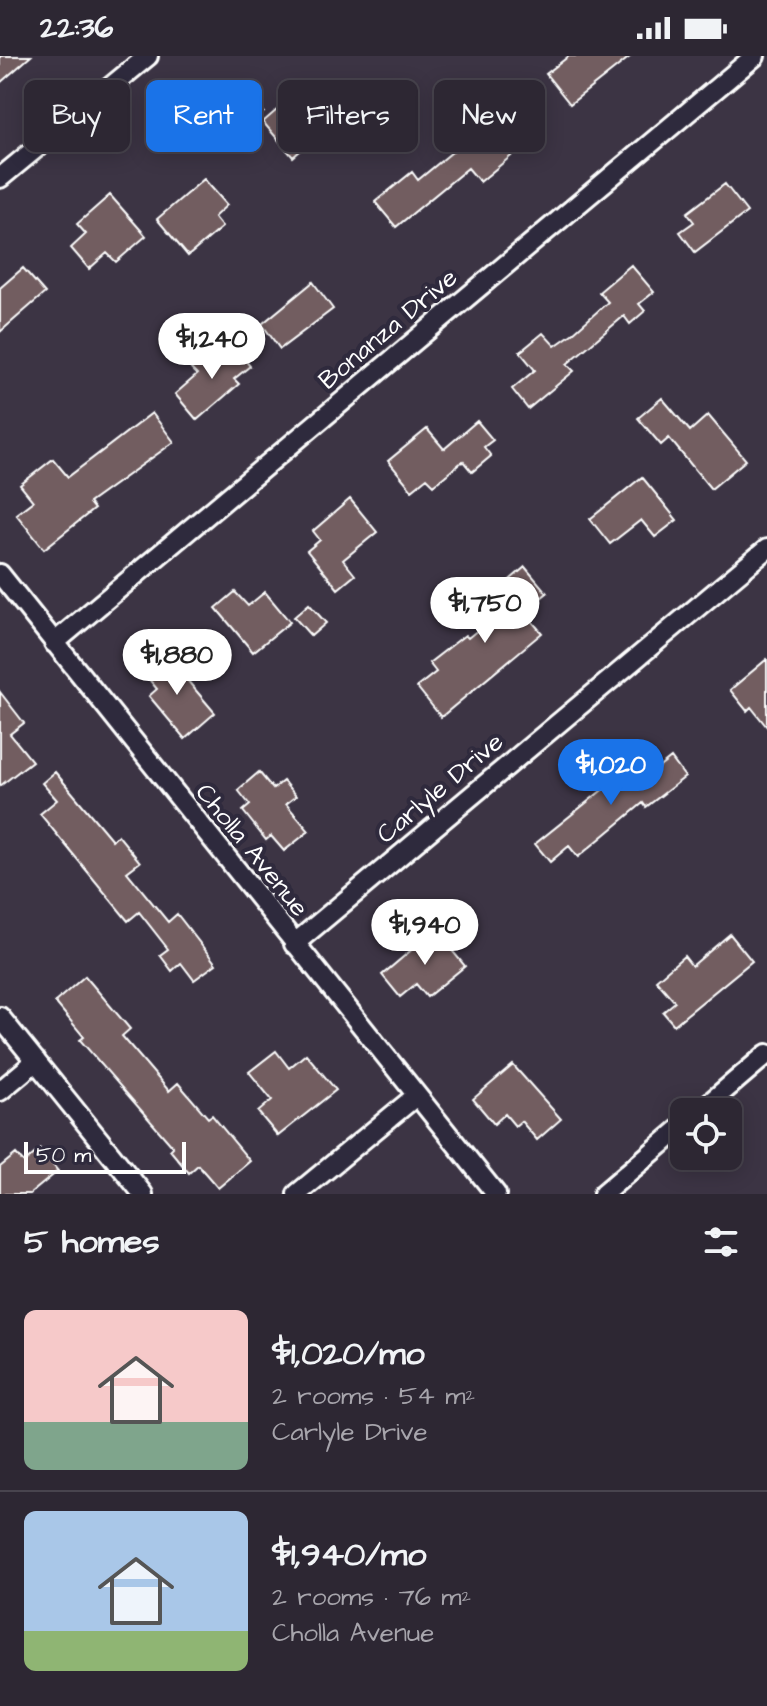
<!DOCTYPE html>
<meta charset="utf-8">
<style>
body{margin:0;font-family:"Architects Daughter",sans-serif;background:#352f3b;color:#f1f3f6;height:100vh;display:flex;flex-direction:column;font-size:30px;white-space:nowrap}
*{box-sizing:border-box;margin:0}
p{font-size:26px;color:#a7a5ac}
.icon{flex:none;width:44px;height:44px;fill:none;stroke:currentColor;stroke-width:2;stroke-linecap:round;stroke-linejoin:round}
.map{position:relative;height:1138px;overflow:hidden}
.panel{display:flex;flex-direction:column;background:#2d2733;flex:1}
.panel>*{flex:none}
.top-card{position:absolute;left:24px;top:24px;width:720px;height:72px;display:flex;gap:16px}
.controls{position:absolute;left:670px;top:1042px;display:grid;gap:16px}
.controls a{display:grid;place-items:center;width:72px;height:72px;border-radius:12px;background:#2d2733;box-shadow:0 4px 20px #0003,0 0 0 2px #48444e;font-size:40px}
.scale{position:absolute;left:24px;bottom:20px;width:162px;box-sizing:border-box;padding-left:8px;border:4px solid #fff;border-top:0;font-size:22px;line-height:28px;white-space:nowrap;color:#fff;-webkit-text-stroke:6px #2f2a3d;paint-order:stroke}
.price{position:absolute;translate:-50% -68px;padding:0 18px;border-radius:28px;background:#fff;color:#222;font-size:26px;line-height:52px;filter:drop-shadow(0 2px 4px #0008)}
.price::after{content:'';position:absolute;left:50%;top:48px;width:24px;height:18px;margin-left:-12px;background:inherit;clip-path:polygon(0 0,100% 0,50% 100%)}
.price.active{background:#1a73e8;color:#fff}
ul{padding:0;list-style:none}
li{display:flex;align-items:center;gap:24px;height:200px;padding:0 24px}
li+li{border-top:2px solid #48444e}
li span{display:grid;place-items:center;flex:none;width:224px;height:160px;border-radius:12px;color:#555}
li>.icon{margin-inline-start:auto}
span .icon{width:96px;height:96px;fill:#fffc;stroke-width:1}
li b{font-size:34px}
h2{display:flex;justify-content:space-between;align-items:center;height:96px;padding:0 24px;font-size:34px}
.tag{padding:0 28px;border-radius:12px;background:#2d2733;box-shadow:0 4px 20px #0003,0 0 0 2px #48444e;font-size:28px;line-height:72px}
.tag.active{background:#1a73e8;color:#fff}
.status{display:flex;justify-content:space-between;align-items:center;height:56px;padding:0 40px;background:#2d2733;direction:ltr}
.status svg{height:22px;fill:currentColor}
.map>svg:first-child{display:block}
.building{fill:#725d60;stroke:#fff;stroke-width:2}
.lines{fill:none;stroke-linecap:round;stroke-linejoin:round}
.minor-casing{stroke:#fff;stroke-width:24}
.minor{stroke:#2f2a3d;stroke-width:18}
.labels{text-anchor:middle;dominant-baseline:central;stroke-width:8;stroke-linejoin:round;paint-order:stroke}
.street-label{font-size:26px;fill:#fff;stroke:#2f2a3d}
</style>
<div class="status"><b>22:36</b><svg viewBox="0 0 49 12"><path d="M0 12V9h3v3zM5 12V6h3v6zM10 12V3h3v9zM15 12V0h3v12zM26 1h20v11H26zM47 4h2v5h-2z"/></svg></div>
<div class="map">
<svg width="767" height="1138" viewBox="0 0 767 1138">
<rect width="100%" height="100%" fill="#3c3444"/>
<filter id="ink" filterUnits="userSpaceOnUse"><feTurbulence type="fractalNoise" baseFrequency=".0125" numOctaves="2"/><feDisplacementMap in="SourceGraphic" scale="16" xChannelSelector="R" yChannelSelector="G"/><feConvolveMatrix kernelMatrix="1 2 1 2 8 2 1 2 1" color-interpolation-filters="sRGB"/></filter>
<g filter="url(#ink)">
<path class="building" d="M 0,0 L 31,0 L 0,27 Z
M 569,0 L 631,0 L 570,48 L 546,18 Z
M 308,27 L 334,57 L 312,76 L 316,81 L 293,101 L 263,66 Z
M 241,29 L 264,56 L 239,76 L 217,49 Z
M 511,66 L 528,86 L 480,126 L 468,112 L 396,171 L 375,146 L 412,116 L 418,124 L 485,69 L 495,80 Z
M 204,123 L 227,149 L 214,161 L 222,171 L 188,200 L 157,163 Z
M 725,128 L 747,156 L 695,196 L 680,176 L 694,166 L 687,157 Z
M 110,139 L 146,180 L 116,206 L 107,197 L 89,213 L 71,192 L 86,178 L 77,168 Z
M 631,209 L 654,236 L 639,248 L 645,255 L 630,268 L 624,260 L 567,308 L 574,315 L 528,353 L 512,333 L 535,314 L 520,296 L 543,277 L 555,290 L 572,278 L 608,246 L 599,236 Z
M 23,212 L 45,237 L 0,276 L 0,232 Z
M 313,226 L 333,253 L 280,293 L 262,268 Z
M 233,289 L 250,310 L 234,323 L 239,328 L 197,364 L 175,338 L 197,319 L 191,313 L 209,298 L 214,304 Z
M 662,342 L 690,375 L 708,359 L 746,404 L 711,433 L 669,382 L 661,389 L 638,362 Z
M 152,357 L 174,386 L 89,447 L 94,453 L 44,493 L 16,458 L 33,445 L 20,429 L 53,403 L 68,421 Z
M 477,365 L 493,384 L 484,391 L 491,400 L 472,416 L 463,405 L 434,429 L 427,422 L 412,434 L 388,405 L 427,373 L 444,393 Z
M 642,421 L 677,464 L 655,481 L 641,464 L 610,488 L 590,463 Z
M 350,443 L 377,476 L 343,504 L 355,519 L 338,533 L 307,495 L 320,484 L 313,475 Z
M 525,511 L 547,537 L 524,556 L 542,577 L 441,661 L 417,631 L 436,616 L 429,607 L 465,579 L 468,582 L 495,560 L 483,547 Z
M 235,536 L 248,550 L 265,536 L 290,566 L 253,596 L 216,552 Z
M 309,548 L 326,567 L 311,580 L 294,561 Z
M 165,598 L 215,657 L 185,683 L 149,640 L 157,633 L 143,616 Z
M 767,603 L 767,671 L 751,651 L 747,655 L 730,634 Z
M 0,636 L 24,667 L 10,678 L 32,705 L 0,730 Z
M 646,699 L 657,713 L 671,702 L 685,721 L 646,751 L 643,747 L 578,801 L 569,790 L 550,806 L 535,788 Z
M 55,716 L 112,784 L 118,779 L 140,806 L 127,816 L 168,866 L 177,858 L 216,908 L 194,924 L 181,907 L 172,915 L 160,899 L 168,893 L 139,856 L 128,865 L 40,758 L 57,744 L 42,727 Z
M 259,716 L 273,733 L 283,725 L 296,740 L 286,748 L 309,775 L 284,795 L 271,780 L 266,784 L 243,755 L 250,749 L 238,734 Z
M 435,874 L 465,910 L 427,941 L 416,928 L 400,941 L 382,919 Z
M 730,878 L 752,905 L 674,969 L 663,956 L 675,946 L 656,924 L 684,900 L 692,910 Z
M 85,920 L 130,973 L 122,980 L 169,1035 L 178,1027 L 208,1062 L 212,1059 L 250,1105 L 218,1132 L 198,1109 L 189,1117 L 170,1094 L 173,1091 L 80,984 L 84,981 L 55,946 Z
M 276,995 L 289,1012 L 306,998 L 336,1034 L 278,1080 L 258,1056 L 272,1044 L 249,1016 Z
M 513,1009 L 561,1063 L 537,1084 L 521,1065 L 515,1070 L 505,1058 L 494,1068 L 473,1043 Z
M 40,1093 L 58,1115 L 30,1138 L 0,1138 L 0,1111 L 16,1098 L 24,1107 Z"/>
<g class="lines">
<defs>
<path id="minor" d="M 0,122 L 148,0
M 0,518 L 496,1138
M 54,587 L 755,0
M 294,888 L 767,493
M 0,961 L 143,1138
M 0,1035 L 36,1005
M 699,1056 L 767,998
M 297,1138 L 416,1040
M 603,1138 L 684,1069"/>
</defs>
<use href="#minor" class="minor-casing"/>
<use href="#minor" class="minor"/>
</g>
</g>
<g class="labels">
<g class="street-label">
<text transform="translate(388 273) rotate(-40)">Bonanza Drive</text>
<text transform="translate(440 732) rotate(-40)">Carlyle Drive</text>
<text transform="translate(252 794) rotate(51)">Cholla Avenue</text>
</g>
</g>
</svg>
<div class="controls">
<a><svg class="icon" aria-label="locate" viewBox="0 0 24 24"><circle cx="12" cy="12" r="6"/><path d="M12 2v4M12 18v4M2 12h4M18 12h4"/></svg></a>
</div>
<div class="scale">50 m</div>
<b class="price" style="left:212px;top:325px">$1,240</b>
<b class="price" style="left:485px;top:589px">$1,750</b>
<b class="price" style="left:177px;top:641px">$1,880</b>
<b class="price active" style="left:611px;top:751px">$1,020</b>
<b class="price" style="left:425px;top:911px">$1,940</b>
<div class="top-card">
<a class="tag">Buy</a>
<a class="tag active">Rent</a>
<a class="tag">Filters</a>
<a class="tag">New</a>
</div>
</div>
<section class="panel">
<h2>5 homes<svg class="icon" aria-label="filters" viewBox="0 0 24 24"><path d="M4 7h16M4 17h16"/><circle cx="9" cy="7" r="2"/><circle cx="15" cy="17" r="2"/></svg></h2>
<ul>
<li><span style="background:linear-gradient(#f6c9c9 70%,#7fa58c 0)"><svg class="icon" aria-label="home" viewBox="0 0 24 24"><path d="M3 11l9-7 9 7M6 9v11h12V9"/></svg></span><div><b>$1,020/mo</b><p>2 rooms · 54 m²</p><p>Carlyle Drive</p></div></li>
<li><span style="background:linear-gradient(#a9c7e8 75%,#8fb573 0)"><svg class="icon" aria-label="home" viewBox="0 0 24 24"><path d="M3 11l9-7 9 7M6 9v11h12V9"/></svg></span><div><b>$1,940/mo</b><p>2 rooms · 76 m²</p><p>Cholla Avenue</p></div></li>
</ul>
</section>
